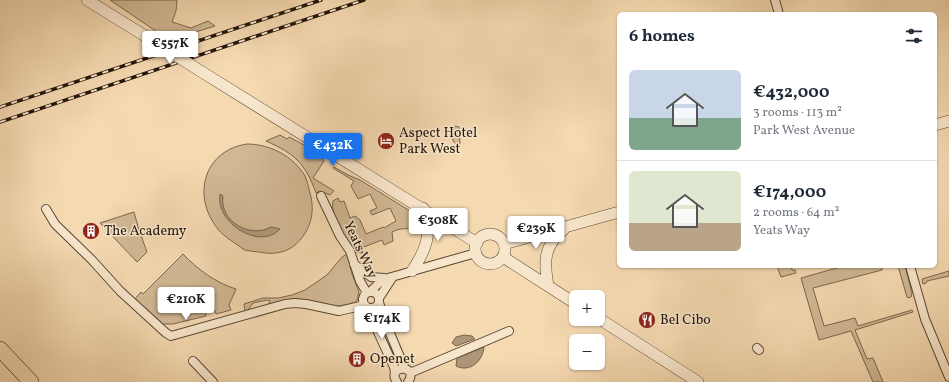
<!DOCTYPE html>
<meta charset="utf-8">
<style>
body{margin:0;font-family:Vollkorn,serif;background:#f2f2f3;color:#1f2937;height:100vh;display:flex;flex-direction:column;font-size:15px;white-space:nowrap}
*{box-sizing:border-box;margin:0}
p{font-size:13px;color:#747a83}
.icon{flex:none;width:22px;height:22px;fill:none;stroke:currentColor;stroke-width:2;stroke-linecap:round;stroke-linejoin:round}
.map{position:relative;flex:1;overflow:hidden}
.panel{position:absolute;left:617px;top:12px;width:320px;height:256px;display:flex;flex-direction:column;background:#fff;border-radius:6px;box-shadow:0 1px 3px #0004}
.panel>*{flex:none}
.fabs{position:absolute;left:569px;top:290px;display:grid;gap:8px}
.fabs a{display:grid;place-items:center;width:36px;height:36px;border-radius:6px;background:#fff;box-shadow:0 1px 3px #0004;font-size:20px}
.price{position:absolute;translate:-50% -34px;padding:0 9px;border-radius:4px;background:#fff;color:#222;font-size:13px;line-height:26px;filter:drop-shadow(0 1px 2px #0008)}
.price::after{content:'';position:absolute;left:50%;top:24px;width:12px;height:9px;margin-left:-6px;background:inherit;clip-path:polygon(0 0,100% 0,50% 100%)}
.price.selected{background:#1a73e8;color:#fff}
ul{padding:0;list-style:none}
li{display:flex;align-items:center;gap:12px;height:100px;padding:0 12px}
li+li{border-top:1px solid #e0e1e3}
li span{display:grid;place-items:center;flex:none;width:112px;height:80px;border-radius:6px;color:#555}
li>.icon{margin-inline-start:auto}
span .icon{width:48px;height:48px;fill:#fffc;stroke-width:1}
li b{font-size:17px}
h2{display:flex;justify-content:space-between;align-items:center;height:48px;padding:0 12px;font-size:17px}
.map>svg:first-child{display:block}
.green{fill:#d1b894;stroke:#7a674e}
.water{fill:#ae9778;stroke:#77634c}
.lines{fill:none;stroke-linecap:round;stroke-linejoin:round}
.minor-casing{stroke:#584733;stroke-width:10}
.tertiary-casing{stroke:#584733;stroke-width:12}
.motorway-casing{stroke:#241609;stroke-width:16}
.minor{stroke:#f8e6cc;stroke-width:8}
.tertiary{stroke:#f8e6cc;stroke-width:11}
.motorway{stroke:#f5d9b1;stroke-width:15}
.rail-casing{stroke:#241609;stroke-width:3.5}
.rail{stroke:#f8e6cc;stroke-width:2;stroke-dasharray:6;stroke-linecap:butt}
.tertiary-bridge-casing{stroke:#584733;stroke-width:12;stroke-linecap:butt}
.tertiary-bridge{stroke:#f8e6cc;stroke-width:11}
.labels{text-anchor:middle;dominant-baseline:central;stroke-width:3;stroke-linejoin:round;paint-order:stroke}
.poi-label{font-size:14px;fill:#241609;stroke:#f8e6cc;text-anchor:start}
.street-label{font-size:14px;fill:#241609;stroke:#f8e6cc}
</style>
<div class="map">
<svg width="949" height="382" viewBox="0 0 949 382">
<rect width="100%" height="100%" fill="#f5d9b1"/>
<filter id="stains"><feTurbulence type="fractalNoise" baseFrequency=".005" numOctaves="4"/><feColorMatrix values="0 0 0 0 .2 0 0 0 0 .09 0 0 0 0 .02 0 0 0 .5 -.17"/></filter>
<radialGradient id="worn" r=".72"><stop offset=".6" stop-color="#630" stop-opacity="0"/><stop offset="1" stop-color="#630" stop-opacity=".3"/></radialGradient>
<path class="green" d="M 110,0 L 177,0 L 176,11 L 172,22 L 191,28 L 208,21 L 215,26 L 169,40 Z
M 455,126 L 459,127 L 460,144 L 456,144 L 453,141 L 452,129 Z
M 280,135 L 287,139 L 289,137 L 306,146 L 324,161 L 313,178 L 334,191 L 330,195 L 320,191 L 316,193 C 305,163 295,154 266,141 Z
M 247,144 C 270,144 293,156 305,176 C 308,183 309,190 311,197 C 315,215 309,233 295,245 C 286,253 271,255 260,252 C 256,252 250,251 245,250 C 241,248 237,244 233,242 C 226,237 219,232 215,225 C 192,192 206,150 247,144 Z
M 334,167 L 348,175 L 360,180 L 423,219 L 426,229 C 414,230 403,226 392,232 L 393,241 L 384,245 L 382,240 L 361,248 L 363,253 L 355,252 C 346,238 330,219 333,201 L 338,198 L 340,202 L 344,201 L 350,218 L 355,216 L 360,220 L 366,234 L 383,227 L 384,228 L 396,221 L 390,208 L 372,215 L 370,211 L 377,208 L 370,194 L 358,199 L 351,186 L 354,181 L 333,168 Z
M 134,212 L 139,230 L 147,252 L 137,262 L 100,223 Z
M 183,254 C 197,269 216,283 236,289 L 229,305 L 231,310 L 216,314 L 212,304 L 204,306 L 206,316 L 173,324 L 163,324 L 135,299 L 141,292 L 143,294 Z
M 347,254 L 352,274 L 359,292 L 357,301 C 339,311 291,305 268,305 L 270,301 L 267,300 L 253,303 L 248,310 L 245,311 L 244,304 L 263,298 L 278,298 L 292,295 L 305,290 L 327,275 L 342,257 Z
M 777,266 L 791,266 L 792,270 L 795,270 L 796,273 L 781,277 Z
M 844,266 L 891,266 L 882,268 L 882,270 L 813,288 L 824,326 L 855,318 L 858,326 L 912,310 L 913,312 L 855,330 L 867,359 L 873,358 L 883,382 L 873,382 L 851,331 L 819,340 L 801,278 Z
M 898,266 L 905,266 L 912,293 L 911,297 L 908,298 L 907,297 Z
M 949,271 L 949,276 L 927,281 L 926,283 L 923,284 L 922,279 Z"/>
<path class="water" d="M 220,194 L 223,196 C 219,221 250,239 271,227 L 280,229 C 260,251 215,223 220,194 Z
M 464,335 L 472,336 L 475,339 L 456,346 L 452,343 L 456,337 Z
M 484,347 C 483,361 470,373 456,366 L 457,358 Z"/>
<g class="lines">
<defs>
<path id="minor" d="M 775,0 L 779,14
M 321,196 L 340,236 L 350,251 L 360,281 L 367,293
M 46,209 L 55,224 L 92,260 L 120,291 L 166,333 L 171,336 L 285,304 L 295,303 L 306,304 L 339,311 L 365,305
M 354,264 L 371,277 L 384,278
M 910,266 L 925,319 L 949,377
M363 300a8 8 0 1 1 16 0a8 8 0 1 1-16 0Z
M 370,292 L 379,283 L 388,278 L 476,253
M 379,298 L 392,278
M 379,302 L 382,314 L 405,369
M 366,306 L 394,367 L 395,373
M 757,348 L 759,350
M 193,361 L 213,382
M 410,373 L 509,331
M 397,382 C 385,365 420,364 408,382"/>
<path id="tertiary" d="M 87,0 L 150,39
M 202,72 L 477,243
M 935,125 L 949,121
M475 249a15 15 0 1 1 30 0a15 15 0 1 1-30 0Z
M 504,244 L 619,212
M 503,257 L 576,304
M 412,271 C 426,250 433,233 423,208
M 548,286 C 544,262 543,246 564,229
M 598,318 L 698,382"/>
<path id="motorway" d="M 0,349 L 31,382"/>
</defs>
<use href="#minor" class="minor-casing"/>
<use href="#tertiary" class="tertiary-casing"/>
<use href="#motorway" class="motorway-casing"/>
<use href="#minor" class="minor"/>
<use href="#tertiary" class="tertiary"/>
<use href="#motorway" class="motorway"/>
<defs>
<path id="rail" d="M 0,107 L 321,0
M 0,122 L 364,0"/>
</defs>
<use href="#rail" class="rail-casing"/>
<use href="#rail" class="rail"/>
<defs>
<path id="tertiary-bridge" d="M 150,39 L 202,72"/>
</defs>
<use href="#tertiary-bridge" class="tertiary-bridge-casing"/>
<use href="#tertiary-bridge" class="tertiary-bridge"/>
</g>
<defs>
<symbol id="hotel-disc" viewBox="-11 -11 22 22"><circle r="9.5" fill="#8f2418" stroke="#f8e6cc"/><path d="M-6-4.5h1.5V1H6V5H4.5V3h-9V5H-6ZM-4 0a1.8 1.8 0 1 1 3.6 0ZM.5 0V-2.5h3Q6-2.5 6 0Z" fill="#fff"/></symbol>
<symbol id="building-disc" viewBox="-11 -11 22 22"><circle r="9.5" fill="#8f2418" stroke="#f8e6cc"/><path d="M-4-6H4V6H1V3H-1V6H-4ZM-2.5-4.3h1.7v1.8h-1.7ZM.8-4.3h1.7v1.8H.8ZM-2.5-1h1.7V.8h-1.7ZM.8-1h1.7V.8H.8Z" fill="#fff"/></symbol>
<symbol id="restaurant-disc" viewBox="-11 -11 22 22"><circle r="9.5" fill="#8f2418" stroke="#f8e6cc"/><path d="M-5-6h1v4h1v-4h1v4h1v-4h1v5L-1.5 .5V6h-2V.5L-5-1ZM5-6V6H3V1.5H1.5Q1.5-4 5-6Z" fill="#fff"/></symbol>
</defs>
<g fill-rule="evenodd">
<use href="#hotel-disc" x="376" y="131" width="20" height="20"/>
<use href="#building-disc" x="81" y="221" width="20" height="20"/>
<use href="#restaurant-disc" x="637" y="310" width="20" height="20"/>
<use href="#building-disc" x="347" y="349" width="20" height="20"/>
</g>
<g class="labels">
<g class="poi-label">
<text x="399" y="133">Aspect Hotel<tspan x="399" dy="16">Park West</tspan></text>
<text x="104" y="231">The Academy</text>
<text x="660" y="320">Bel Cibo</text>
<text x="370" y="359">Openet</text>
</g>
<g class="street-label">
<text transform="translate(360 250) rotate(65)">Yeats Way</text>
</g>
</g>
<rect width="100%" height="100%" filter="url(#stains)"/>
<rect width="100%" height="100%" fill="url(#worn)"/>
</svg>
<div class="fabs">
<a>+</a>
<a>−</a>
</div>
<b class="price" style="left:170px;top:65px">€557K</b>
<b class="price selected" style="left:333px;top:167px">€432K</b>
<b class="price" style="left:438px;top:242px">€308K</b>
<b class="price" style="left:536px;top:250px">€239K</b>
<b class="price" style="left:186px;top:321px">€210K</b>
<b class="price" style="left:382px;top:340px">€174K</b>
<section class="panel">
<h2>6 homes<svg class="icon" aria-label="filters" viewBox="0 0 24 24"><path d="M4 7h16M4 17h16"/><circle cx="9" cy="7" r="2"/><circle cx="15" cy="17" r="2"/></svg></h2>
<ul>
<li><span style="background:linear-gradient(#c9d6e8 60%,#7fa58c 0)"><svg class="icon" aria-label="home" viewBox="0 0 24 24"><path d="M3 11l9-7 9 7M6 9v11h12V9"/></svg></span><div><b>€432,000</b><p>3 rooms · 113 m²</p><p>Park West Avenue</p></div></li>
<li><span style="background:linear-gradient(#dfe7d0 65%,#b9a48a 0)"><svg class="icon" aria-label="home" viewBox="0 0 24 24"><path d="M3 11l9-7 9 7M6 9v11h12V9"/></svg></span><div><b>€174,000</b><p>2 rooms · 64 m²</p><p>Yeats Way</p></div></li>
</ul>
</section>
</div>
